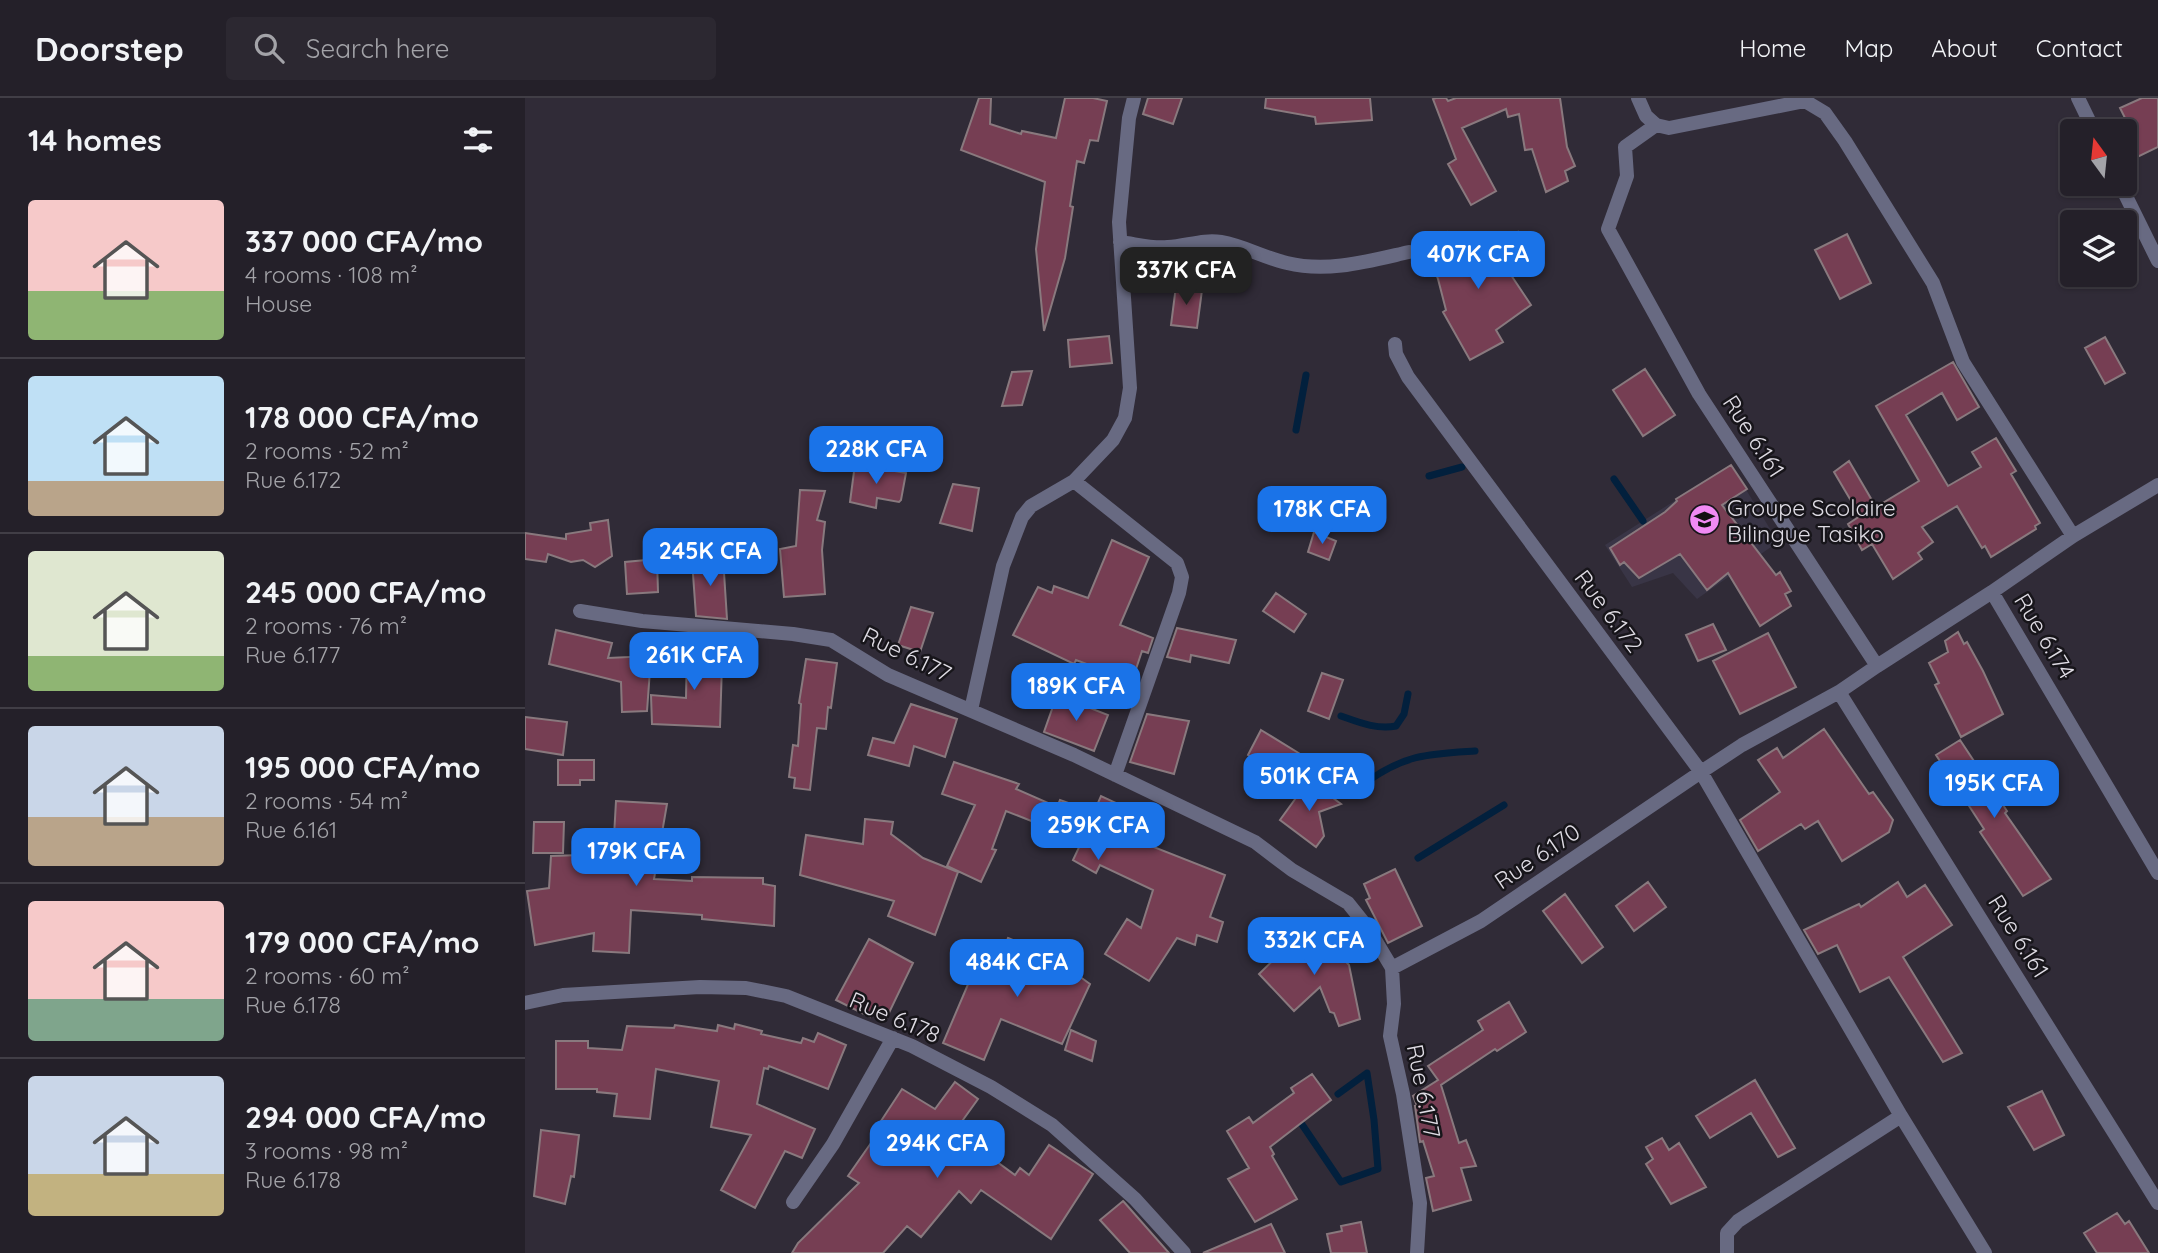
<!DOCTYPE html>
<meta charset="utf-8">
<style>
body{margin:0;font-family:Quicksand,sans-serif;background:#2c2831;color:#f1f3f6;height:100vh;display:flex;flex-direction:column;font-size:26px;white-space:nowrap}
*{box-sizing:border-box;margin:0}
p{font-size:23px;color:#a3a3a8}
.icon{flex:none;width:38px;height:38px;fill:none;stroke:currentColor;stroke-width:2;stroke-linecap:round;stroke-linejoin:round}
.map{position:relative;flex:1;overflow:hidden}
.sheet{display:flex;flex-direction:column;background:#242029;width:525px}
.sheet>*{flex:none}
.needle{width:46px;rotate:345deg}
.controls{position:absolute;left:1535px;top:21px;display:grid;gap:14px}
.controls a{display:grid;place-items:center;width:77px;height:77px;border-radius:7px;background:#242029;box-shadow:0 2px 5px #0004,0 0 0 2px #413e46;font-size:35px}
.price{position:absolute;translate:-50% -60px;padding:0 16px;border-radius:14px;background:#1a73e8;color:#fff;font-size:23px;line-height:46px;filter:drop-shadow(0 2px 4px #0008)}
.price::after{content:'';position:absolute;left:50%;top:42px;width:21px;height:16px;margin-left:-10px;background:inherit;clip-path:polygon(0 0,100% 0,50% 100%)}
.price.current{background:#222;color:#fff}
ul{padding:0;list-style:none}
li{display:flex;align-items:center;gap:21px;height:175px;padding:0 28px}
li+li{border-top:2px solid #413e46}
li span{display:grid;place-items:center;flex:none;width:196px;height:140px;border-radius:7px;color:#555}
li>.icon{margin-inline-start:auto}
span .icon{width:84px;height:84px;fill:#fffc;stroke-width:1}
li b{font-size:30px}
h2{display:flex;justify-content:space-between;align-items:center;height:84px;padding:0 28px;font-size:30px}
header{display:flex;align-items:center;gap:42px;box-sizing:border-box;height:98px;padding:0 35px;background:#242029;border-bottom:2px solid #413e46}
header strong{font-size:33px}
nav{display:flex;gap:38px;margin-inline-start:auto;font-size:24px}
.search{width:490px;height:63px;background:#2c2831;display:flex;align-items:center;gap:18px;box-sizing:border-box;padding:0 24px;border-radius:7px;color:#a3a3a8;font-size:26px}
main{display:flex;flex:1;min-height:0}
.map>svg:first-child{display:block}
.education{fill:#393546}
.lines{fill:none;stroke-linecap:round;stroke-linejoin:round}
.stream{stroke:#02203d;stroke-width:7}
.building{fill:#763e53;stroke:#89797e;stroke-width:2}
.minor{stroke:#686a82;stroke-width:14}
.labels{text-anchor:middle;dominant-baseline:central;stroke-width:5;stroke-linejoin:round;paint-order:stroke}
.street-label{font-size:23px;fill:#dedbe3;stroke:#17151a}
.poi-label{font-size:23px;fill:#dedbe3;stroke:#17151a;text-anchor:start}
</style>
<header>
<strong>Doorstep</strong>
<div class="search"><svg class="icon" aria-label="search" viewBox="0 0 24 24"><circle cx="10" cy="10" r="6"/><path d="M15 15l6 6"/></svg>Search here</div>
<nav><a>Home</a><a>Map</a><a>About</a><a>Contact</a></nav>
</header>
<main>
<section class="sheet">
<h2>14 homes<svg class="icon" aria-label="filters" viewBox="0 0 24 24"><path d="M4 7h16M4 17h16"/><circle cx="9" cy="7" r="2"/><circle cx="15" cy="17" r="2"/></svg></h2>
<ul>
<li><span style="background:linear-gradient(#f6c9c9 65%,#8fb573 0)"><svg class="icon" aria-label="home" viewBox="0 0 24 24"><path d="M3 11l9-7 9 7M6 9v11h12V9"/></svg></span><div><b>337 000 CFA/mo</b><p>4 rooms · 108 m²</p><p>House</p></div></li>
<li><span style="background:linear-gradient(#bfe0f5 75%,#b9a48a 0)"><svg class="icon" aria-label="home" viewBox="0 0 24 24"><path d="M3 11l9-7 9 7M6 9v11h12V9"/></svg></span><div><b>178 000 CFA/mo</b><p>2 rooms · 52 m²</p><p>Rue 6.172</p></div></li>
<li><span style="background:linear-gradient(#dfe7d0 75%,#8fb573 0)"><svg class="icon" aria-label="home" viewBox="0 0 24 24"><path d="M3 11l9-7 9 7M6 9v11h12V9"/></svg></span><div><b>245 000 CFA/mo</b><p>2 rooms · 76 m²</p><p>Rue 6.177</p></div></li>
<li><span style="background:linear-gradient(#c9d6e8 65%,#b9a48a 0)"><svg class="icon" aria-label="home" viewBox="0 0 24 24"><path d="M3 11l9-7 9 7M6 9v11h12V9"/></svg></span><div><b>195 000 CFA/mo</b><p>2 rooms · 54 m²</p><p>Rue 6.161</p></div></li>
<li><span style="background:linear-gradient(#f6c9c9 70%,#7fa58c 0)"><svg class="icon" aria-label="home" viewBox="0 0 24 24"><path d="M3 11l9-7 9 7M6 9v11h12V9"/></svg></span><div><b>179 000 CFA/mo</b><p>2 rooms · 60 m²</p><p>Rue 6.178</p></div></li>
<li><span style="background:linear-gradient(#c9d6e8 70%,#c2b280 0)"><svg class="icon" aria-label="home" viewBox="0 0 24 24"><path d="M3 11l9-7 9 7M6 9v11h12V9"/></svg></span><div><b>294 000 CFA/mo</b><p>3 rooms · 98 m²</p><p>Rue 6.178</p></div></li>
</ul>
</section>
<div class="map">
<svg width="1633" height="1155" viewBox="0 0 1633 1155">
<rect width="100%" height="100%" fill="#302b37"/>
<path class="education" d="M 1206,367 L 1253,444 L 1172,501 L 1148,475 L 1107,489 L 1080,447 Z"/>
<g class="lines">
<path class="stream" d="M 771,332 L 781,277
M 904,378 L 937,369
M 1089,381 L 1118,423
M 816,618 C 833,624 852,632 871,628 L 879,616 L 883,596
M 843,683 C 881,656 905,656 950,653
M 893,760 L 979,707
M 776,1025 L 816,1084 L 853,1071 L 849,1022 L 842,975 L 813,996"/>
</g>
<path class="building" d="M 454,0 L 466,0 L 465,26 L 496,36 L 497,33 L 531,40 L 540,0 L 568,0 L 582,3 L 573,43 L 565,42 L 559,65 L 552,63 L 545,108 L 548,109 L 540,160 L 519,233 L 511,151 L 520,84 L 436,52 Z
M 623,0 L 657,0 L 648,26 L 618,16 Z
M 741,0 L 845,0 L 847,22 L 791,26 L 790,19 L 740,10 Z
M 911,0 L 921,0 L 923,3 L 931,0 L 1035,0 L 1042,49 L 1050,68 L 1040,73 L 1043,83 L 1021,94 L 1007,51 L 1000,52 L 994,16 L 983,19 L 981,11 L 937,30 L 971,93 L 946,107 L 923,66 L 931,61 L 908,1 Z
M 1617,0 L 1633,0 L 1633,49 L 1602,64 L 1611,42 L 1595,10 Z
M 922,134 L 934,166 L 969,144 L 971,148 L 993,134 L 1003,153 L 980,168 L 1006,207 L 971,232 L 978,244 L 945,262 L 918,214 L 921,212 L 913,181 L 899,145 Z
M 1322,136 L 1346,185 L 1315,201 L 1290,152 Z
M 651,188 L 677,192 L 672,230 L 646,227 Z
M 584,238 L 587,265 L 545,269 L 543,242 Z
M 1580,239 L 1600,275 L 1580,286 L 1560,250 Z
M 1428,264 L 1454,309 L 1432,322 L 1417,295 L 1381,317 L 1423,388 L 1456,369 L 1447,354 L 1471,340 L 1491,373 L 1486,376 L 1515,425 L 1510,428 L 1511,431 L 1466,459 L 1460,448 L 1457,450 L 1432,408 L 1397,429 L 1408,444 L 1393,455 L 1397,461 L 1368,481 L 1347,446 L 1337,452 L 1323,426 L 1335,418 L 1309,374 L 1324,363 L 1351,409 L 1394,383 L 1351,308 Z
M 1120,271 L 1150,317 L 1118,338 L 1088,292 Z
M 507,273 L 497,307 L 477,308 L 487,274 Z
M 330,366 L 381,375 L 376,402 L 374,404 L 352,400 L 351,410 L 325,404 Z
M 1206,367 L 1222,391 L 1197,407 L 1251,477 L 1255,474 L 1266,493 L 1260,496 L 1266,508 L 1235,528 L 1203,475 L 1182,492 L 1155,456 L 1114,480 L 1099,464 L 1095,467 L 1085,450 L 1140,414 L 1152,403 L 1151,401 Z
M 428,386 L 454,390 L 447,433 L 415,425 Z
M 275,392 L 300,393 L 292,422 L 300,424 L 297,452 L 300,496 L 259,499 L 255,451 L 271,448 Z
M 83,422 L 87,458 L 70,469 L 58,462 L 46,464 L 23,456 L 21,464 L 0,461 L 0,435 L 41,441 L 41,436 L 66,432 L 65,425 Z
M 789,434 L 811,443 L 804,462 L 783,454 Z
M 587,442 L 624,459 L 595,527 L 628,540 L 623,555 L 617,553 L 607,583 L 551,562 L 549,566 L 488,537 L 513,489 L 527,495 L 529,488 L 563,500 Z
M 198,459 L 202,521 L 171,518 L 167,462 Z
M 132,461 L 133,494 L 102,496 L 100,464 Z
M 751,495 L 781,516 L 769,534 L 738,513 Z
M 386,509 L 408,515 L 395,554 L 373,547 Z
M 1188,526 L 1201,552 L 1173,563 L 1161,537 Z
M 652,530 L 711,542 L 704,565 L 666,557 L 665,564 L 642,559 Z
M 31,532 L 87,545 L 83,560 L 126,558 L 122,613 L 97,614 L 96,584 L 24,566 Z
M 1433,534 L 1439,546 L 1442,544 L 1458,573 L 1478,616 L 1436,639 L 1410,587 L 1414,585 L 1404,565 L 1423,554 L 1420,543 Z
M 1243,535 L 1271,589 L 1215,616 L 1188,563 Z
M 173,537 L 188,539 L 188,566 L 197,566 L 195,629 L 127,626 L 126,597 L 161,600 L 162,551 L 174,551 Z
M 281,561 L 312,565 L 306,610 L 303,609 L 301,631 L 292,630 L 285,692 L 269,690 L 270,680 L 264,679 L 268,647 L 273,648 L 276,606 L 274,605 Z
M 797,575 L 818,582 L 804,621 L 783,613 Z
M 532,597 L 583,617 L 569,653 L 519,634 Z
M 386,606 L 432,621 L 420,659 L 389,648 L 384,668 L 343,657 L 348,640 L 369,645 Z
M 622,616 L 664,623 L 649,676 L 605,664 Z
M 0,619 L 42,624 L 38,657 L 0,651 Z
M 1299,631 L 1344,696 L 1348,694 L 1368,722 L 1364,734 L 1317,763 L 1293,723 L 1280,731 L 1276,726 L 1233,753 L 1215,722 L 1255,694 L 1233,662 L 1252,650 L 1258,660 Z
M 736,632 L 780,659 L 765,683 L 723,657 Z
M 1435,642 L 1482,713 L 1480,715 L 1526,781 L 1498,798 L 1455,734 L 1459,731 L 1411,657 Z
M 33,662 L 69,662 L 69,682 L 55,682 L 55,687 L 33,687 Z
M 429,664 L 494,686 L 491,691 L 532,709 L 535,702 L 569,714 L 576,698 L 636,726 L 626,748 L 700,777 L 685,819 L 698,824 L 692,844 L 672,837 L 670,847 L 652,840 L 624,883 L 580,856 L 602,821 L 616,830 L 628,792 L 575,767 L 571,775 L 548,762 L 557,743 L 481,713 L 467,751 L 471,752 L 456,784 L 422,768 L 450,707 L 417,696 Z
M 784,682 L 816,706 L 794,714 L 799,738 L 791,749 L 755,722 Z
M 91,703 L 142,706 L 129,781 L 167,783 L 167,779 L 238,780 L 238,786 L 250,788 L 249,828 L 177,821 L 177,817 L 106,812 L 104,855 L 68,853 L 69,835 L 10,847 L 2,793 L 24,790 L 26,758 L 88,756 Z
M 340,721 L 368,724 L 366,736 L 398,760 L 433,774 L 410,837 L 363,818 L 369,803 L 275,777 L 281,737 L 338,746 Z
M 9,724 L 39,724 L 38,755 L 8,755 Z
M 870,771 L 897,828 L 863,845 L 841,802 L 845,800 L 839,786 Z
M 1123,784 L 1141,809 L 1109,833 L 1091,808 Z
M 1373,784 L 1382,799 L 1400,787 L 1427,827 L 1378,859 L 1437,955 L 1418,964 L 1364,879 L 1335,894 L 1312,847 L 1293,856 L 1279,832 L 1334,806 L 1336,809 Z
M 1040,796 L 1078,849 L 1057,865 L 1018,813 Z
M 789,829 L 824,867 L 835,921 L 814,928 L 809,915 L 805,914 L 795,889 L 769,913 L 734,876 L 764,847 L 767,850 Z
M 483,840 L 517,854 L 518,852 L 565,886 L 537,946 L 476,921 L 459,962 L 418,945 L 444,884 L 458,860 L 472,868 Z
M 344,841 L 388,865 L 361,921 L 347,915 L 345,919 L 311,902 Z
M 984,904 L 1001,934 L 972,953 L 970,951 L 916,987 L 934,1045 L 941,1042 L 951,1068 L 936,1070 L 946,1102 L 908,1113 L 901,1080 L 909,1078 L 898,1043 L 895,1044 L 890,1008 L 892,1008 L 888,998 L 913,982 L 903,968 L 958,932 L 953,923 Z
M 210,926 L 237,933 L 236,936 L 276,945 L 278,940 L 289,944 L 293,935 L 321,947 L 303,991 L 244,968 L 243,971 L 239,970 L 232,1006 L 290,1031 L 277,1060 L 260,1053 L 230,1110 L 196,1092 L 226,1037 L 186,1029 L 194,983 L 131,971 L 125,1021 L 89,1018 L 92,996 L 72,994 L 72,991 L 31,991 L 31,943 L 63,943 L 63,950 L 97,952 L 102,928 L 149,930 L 150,927 L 192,933 L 193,927 L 209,931 Z
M 546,932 L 571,943 L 567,963 L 540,952 Z
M 787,976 L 806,1002 L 745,1049 L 749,1056 L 747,1058 L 772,1101 L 730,1124 L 703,1081 L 724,1070 L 702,1033 L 724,1019 L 728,1025 L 769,995 L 766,990 Z
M 1230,982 L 1270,1050 L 1253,1059 L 1226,1015 L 1185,1040 L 1171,1018 Z
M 430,984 L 453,1001 L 430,1033 L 490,1077 L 495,1070 L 504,1077 L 524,1047 L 568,1076 L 526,1141 L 456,1092 L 446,1105 L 434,1093 L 396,1139 L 382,1128 L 358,1155 L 267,1155 L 273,1145 L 334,1085 L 323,1078 L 360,1025 L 356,1023 L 377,991 L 410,1011 Z
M 1517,993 L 1539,1037 L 1509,1052 L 1483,1009 Z
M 16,1032 L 54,1037 L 49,1079 L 46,1078 L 40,1106 L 9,1098 Z
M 1137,1040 L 1144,1052 L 1154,1045 L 1181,1089 L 1146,1106 L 1121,1066 L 1128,1061 L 1121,1049 Z
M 598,1103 L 599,1104 L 644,1155 L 605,1155 L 575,1122 Z
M 1592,1115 L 1600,1126 L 1604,1123 L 1624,1155 L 1572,1155 L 1559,1135 Z
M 836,1124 L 842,1155 L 806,1155 L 802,1136 L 817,1133 L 816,1128 Z
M 746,1126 L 760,1155 L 678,1155 Z"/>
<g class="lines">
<path class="minor" d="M 1113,0 L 1121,18 L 1131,27
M 1279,0 L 1280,3 L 1144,30 L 1131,27 L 1100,49 L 1102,78 L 1083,131 L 1174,296 L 1352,568 L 1314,594 L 1633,1105
M 1553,0 L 1569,33
M 1280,3 L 1300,15 L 1320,43 L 1408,185 L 1438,264 L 1548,438
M 1595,86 L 1633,163
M 595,144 C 611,146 628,151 643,149 C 661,148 679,141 696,144 C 719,148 740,160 762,165 C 803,175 844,163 884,154
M 870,246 L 871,256 L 883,279 L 1176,674 L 1217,647 L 1314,594
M 549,383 L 652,465 L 657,479 L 654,495 L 590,677
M 1633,387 L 1548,438 L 1467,494 L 1633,775
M 55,513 L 117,523 L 268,536 L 306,542 L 363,577 L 549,657 L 730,744 L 767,772 L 823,805 L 843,830 L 867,870 L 869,906 L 865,938 L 878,996 L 895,1105 L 892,1155
M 1352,568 L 1467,494
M 446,612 L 478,468 L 497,419 L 506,408 L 549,383 L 588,342 L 600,320 L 605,290 L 594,124 L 604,20 L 609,0
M 867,870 L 956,823 L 1176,674 L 1376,1018 L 1460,1155
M 0,905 L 38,897 L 175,889 L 221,890 L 261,898 L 387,948 L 466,989 L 527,1027 L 610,1101 L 659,1155
M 268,1104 L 308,1046 L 368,940
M 1202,1155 L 1202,1135 L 1213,1123 L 1376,1018"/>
</g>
<defs>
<symbol id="school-disc" viewBox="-11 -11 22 22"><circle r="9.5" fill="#f18af4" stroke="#17151a"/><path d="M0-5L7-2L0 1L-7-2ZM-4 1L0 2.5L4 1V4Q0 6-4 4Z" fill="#111"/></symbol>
</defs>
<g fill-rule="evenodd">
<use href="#school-disc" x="1162" y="404" width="35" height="35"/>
</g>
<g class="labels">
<g class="street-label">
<text transform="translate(1229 338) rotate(57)">Rue 6.161</text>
<text transform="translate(1084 513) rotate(53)">Rue 6.172</text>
<text transform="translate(1520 538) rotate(59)">Rue 6.174</text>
<text transform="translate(382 556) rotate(26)">Rue 6.177</text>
<text transform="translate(1012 758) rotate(-34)">Rue 6.170</text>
<text transform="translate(1494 838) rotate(58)">Rue 6.161</text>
<text transform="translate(370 919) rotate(23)">Rue 6.178</text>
<text transform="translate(899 993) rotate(79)">Rue 6.177</text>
</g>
<g class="poi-label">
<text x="1202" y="409">Groupe Scolaire<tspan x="1202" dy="26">Bilingue Tasiko</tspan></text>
</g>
</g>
</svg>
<div class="controls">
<a><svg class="needle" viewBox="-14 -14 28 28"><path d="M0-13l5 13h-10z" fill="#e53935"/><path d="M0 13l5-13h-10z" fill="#a3a3a8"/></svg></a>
<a><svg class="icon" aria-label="layers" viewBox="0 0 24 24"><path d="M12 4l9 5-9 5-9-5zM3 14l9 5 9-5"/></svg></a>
</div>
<b class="price" style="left:953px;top:193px">407K CFA</b>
<b class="price current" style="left:661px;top:209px">337K CFA</b>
<b class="price" style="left:351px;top:388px">228K CFA</b>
<b class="price" style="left:797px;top:448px">178K CFA</b>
<b class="price" style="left:185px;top:490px">245K CFA</b>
<b class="price" style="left:169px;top:594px">261K CFA</b>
<b class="price" style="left:551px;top:625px">189K CFA</b>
<b class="price" style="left:784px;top:715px">501K CFA</b>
<b class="price" style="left:1469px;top:722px">195K CFA</b>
<b class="price" style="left:573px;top:764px">259K CFA</b>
<b class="price" style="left:111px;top:790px">179K CFA</b>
<b class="price" style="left:789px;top:879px">332K CFA</b>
<b class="price" style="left:492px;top:901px">484K CFA</b>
<b class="price" style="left:412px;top:1082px">294K CFA</b>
</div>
</main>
